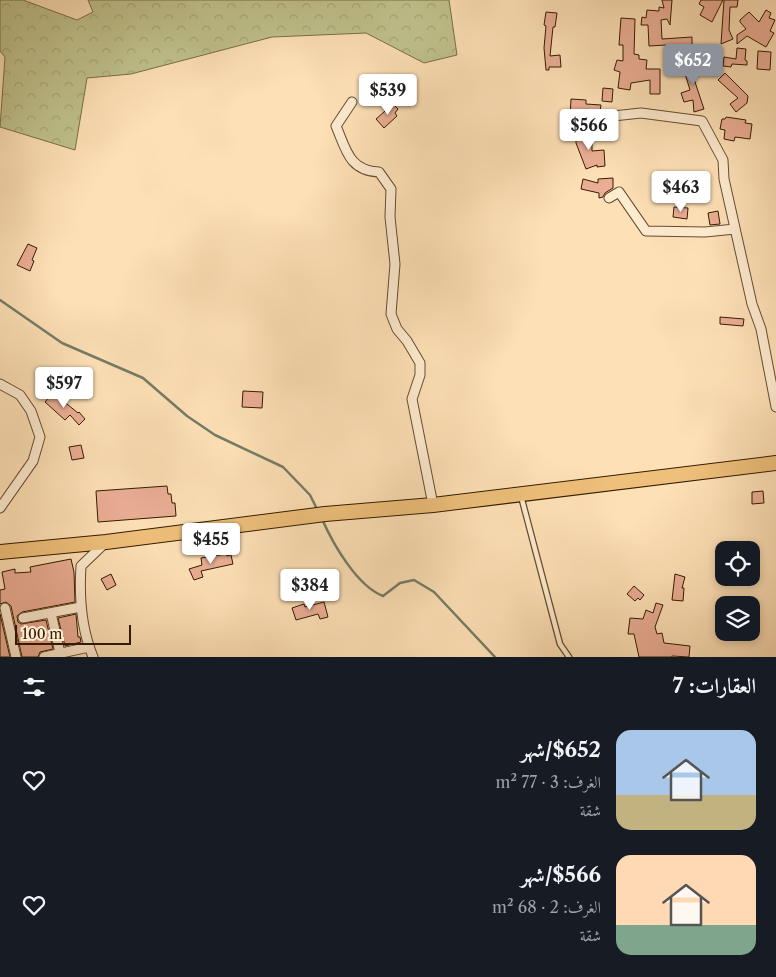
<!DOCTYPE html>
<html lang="ar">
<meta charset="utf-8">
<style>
body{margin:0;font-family:"Libre Caslon Text",Amiri,serif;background:#242831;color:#f1f3f6;direction:rtl;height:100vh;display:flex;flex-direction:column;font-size:19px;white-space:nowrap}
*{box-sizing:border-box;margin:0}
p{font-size:16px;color:#9ea1a6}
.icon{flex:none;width:28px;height:28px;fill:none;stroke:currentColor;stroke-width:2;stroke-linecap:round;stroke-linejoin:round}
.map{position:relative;height:657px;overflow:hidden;direction:ltr}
.panel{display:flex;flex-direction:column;background:#171b24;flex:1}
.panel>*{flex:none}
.controls{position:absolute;left:715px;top:541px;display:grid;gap:10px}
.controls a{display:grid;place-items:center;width:45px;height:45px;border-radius:10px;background:#171b24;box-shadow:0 2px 8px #0003;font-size:25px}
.scale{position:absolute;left:15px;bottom:12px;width:116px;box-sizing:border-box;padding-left:5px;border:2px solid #341b01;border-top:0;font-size:14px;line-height:18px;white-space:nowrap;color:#341b01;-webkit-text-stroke:4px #feebd0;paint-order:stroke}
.price{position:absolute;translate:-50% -42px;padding:0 11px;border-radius:5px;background:#fff;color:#222;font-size:16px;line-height:32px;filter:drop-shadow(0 1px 2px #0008)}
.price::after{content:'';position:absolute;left:50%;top:30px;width:15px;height:11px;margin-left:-8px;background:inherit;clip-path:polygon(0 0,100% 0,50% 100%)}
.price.active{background:#8c9099;color:#fff}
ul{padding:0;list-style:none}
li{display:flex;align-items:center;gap:15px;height:125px;padding:0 20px}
li span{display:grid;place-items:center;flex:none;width:140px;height:100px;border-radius:15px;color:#555}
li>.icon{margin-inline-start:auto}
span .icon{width:60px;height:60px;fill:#fffc;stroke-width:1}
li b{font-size:21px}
h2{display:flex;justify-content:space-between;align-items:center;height:60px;padding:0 20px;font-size:21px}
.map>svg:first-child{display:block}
.forest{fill:url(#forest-crowns);stroke:#7a6e47}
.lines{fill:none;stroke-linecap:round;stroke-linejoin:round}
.stream{stroke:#757c66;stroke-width:2.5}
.building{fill:#ebae95;stroke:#341b01}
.service-casing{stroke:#664c2e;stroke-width:7}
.minor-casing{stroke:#664c2e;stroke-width:11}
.primary-casing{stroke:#341b01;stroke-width:16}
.service{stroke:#feebd0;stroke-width:4.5}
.minor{stroke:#feebd0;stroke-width:9}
.primary{stroke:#efc07b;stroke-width:14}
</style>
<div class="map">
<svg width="776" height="657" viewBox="0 0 776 657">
<defs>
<pattern id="forest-crowns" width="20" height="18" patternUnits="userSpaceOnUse" patternTransform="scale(1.25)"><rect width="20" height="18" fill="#c0c28d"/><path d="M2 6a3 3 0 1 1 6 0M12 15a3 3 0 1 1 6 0" fill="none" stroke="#a6a678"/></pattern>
</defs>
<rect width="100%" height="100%" fill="#fee0b6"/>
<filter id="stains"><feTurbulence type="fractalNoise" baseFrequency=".004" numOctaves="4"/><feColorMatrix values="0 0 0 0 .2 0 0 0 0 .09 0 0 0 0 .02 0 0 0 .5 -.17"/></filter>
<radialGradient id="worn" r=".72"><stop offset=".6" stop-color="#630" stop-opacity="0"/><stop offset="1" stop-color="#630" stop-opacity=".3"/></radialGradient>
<path class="forest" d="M 0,0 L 23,0 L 77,20 L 93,12 L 88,0 L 449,0 L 457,55 L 424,63 L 366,33 L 272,37 L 131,74 L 87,78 L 75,150 L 0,127 L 5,57 L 0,51 Z"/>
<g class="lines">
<path class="stream" d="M 0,300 L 62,343 L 143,378 L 187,416 L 215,435 L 283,467 L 310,495 L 317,509
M 322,519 C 333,544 357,586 383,596 L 400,583 L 414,580 L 434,592 L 495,657"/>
</g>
<path class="building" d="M 662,0 L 672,0 L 670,25 L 667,19 L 661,20 L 662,39 L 692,37 L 692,51 L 676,51 L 677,53 L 666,53 L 666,45 L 649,46 L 648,25 L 641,25 L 642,17 L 646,18 L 647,10 L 659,11 L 659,7 L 664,8 Z
M 701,0 L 723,0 L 712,22 L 700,15 L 704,7 L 699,4 Z
M 724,0 L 738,0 L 737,7 L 730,7 L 729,30 L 733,39 L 721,44 Z
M 766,10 L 771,13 L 769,18 L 775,20 L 770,31 L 774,33 L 766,47 L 747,36 L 737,44 L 737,35 L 746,29 L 740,22 L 740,20 L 749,12 L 759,22 Z
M 546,12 L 557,13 L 555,27 L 553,27 L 550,56 L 560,55 L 561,67 L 549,67 L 549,70 L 546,70 L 544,48 L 546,26 L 544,25 Z
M 621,18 L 635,19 L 634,54 L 639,55 L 639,59 L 647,60 L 646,69 L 660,69 L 660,94 L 650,94 L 650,80 L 631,83 L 630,90 L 618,88 L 620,72 L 614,70 L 617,60 L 623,61 L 623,45 L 619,45 Z
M 737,48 L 746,49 L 745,60 L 747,61 L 747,65 L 732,64 L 731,67 L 723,66 L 724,57 L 736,59 Z
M 758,51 L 771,52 L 770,70 L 757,69 Z
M 694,61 L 696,61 L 702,71 L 693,76 L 704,109 L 694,112 L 693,100 L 684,102 L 681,93 L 690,90 L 683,67 Z
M 725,73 L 748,96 L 747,103 L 736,112 L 730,104 L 738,98 L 718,80 Z
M 603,88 L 613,89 L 612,102 L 602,101 Z
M 571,99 L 586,100 L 586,104 L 601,105 L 600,112 L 596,122 L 587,121 L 587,118 L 570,117 Z
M 393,104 L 398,109 L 395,113 L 397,116 L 384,128 L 376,119 Z
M 726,117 L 746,120 L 745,123 L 752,124 L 750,139 L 735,137 L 734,141 L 724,139 L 725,130 L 720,129 L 722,119 L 725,119 Z
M 592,132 L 592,151 L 604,150 L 605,166 L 597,167 L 597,165 L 586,169 L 576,143 L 576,133 Z
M 613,178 L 613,188 L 605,193 L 603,197 L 599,198 L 599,193 L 581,189 L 583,179 L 598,183 L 598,179 Z
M 674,207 L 688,208 L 687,219 L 673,217 Z
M 718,211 L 720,224 L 710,225 L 708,213 Z
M 28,244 L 37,248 L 32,260 L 34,261 L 30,271 L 17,265 Z
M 720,317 L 744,319 L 743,326 L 720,324 Z
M 243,391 L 263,392 L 262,408 L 242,407 Z
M 52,394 L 61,401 L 62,400 L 78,413 L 79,412 L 85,419 L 79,425 L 70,415 L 65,420 L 45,402 Z
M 81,445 L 84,458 L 72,460 L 69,447 Z
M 167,486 L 168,494 L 171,494 L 172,503 L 175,503 L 176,516 L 98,522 L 96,491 Z
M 763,491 L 764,503 L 752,504 L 752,492 Z
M 226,554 L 227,556 L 231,555 L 233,564 L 201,571 L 203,577 L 194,580 L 189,569 L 202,565 L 201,558 Z
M 71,559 L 74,572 L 75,602 L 22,612 L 17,616 L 18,622 L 21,624 L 46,620 L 53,649 L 40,652 L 38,657 L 22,657 L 11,606 L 6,602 L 0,604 L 0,590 L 5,589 L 2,572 L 15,569 L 15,573 L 31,572 L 30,567 Z
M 111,574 L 116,585 L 107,590 L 101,579 Z
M 675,574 L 685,577 L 682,588 L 684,588 L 683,601 L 672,600 Z
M 634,586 L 644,595 L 640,600 L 638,598 L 635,601 L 627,594 Z
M 324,602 L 328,617 L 320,619 L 318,614 L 296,620 L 292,608 L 304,604 L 305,607 Z
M 656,603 L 663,605 L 655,627 L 657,634 L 662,633 L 664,643 L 690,646 L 689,657 L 672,656 L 672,657 L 639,657 L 634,634 L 628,634 L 630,618 L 643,619 L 646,610 L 653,613 Z
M 0,614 L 10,657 L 0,657 Z
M 76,614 L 78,637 L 80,637 L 81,642 L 65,646 L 58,618 Z"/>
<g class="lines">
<defs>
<path id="service" d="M 521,496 L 560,644 L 569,657"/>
<path id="minor" d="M 352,102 L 336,126 C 346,149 349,171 379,172 L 391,189 L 390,217 L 395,264 L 391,314 L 397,329 L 407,341 L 420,363 L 420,375 L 412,399 L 433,505
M 600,132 L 604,117 L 641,113 L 702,121 L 723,160 L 724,179 L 752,304 L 761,329 L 776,407
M 609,198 L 619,192 L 646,231 L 705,232 L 735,229
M 0,384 L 20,395 L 31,411 L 40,437 L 33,461 L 0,508
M 5,608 L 16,657
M 51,613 L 60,653
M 23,618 L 81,607
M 44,657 L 89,647
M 93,657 C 81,628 79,597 81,566 L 106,542"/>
<path id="primary" d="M 0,552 L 106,542 L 325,514 L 433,505 L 776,463"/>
</defs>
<use href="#service" class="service-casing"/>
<use href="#minor" class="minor-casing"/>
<use href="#primary" class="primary-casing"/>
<use href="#service" class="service"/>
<use href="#minor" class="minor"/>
<use href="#primary" class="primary"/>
</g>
<rect width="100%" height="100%" filter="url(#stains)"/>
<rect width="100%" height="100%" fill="url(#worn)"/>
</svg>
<div class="controls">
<a><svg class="icon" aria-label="locate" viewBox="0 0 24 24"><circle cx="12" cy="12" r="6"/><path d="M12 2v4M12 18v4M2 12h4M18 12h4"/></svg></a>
<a><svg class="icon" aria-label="layers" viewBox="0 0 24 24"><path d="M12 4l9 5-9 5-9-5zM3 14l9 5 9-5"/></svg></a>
</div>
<div class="scale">100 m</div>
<b class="price active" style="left:693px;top:86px">$652</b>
<b class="price" style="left:388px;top:116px">$539</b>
<b class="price" style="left:589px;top:151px">$566</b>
<b class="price" style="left:681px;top:213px">$463</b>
<b class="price" style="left:64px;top:409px">$597</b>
<b class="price" style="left:211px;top:565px">$455</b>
<b class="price" style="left:310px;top:611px">$384</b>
</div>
<section class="panel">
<h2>العقارات: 7<svg class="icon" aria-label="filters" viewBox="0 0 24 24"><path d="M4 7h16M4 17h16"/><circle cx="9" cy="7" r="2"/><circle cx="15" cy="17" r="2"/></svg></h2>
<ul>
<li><span style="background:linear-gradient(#a9c7e8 65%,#c2b280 0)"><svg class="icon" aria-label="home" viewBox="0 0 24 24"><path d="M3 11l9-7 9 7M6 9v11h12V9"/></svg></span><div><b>$652/شهر</b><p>الغرف: 3 · 77 m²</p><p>شقة</p></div><svg class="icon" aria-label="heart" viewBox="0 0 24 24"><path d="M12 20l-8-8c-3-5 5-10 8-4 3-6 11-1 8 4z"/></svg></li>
<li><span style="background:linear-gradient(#ffd9b3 70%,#7fa58c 0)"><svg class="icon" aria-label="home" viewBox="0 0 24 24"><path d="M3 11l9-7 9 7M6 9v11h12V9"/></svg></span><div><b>$566/شهر</b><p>الغرف: 2 · 68 m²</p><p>شقة</p></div><svg class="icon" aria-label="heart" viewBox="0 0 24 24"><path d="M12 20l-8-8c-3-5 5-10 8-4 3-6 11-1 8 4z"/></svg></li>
</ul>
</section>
